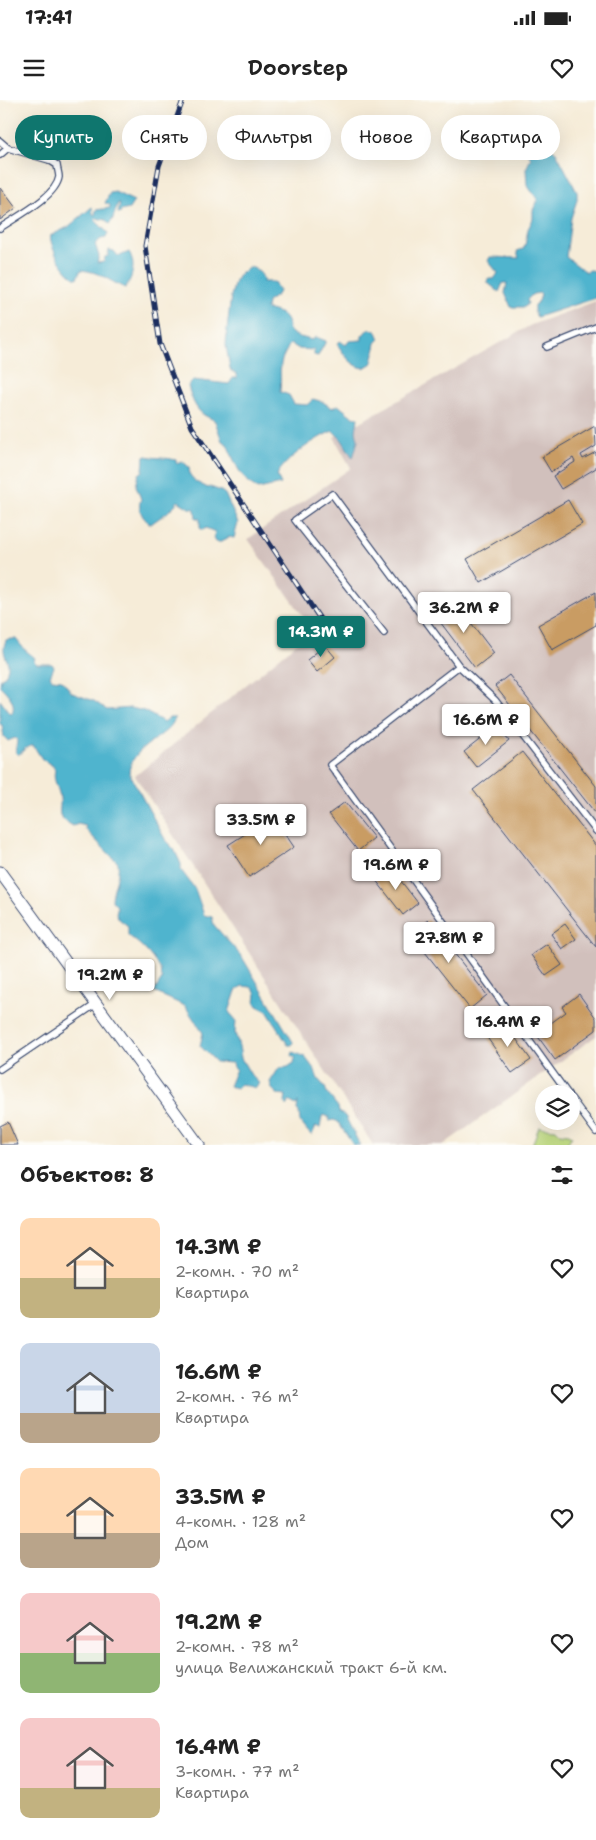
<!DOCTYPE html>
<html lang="ru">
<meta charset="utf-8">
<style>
body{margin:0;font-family:"Shantell Sans",sans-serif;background:#f2f2f2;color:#222;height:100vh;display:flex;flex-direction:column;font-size:19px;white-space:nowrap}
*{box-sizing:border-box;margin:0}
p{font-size:16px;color:#767676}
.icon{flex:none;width:28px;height:28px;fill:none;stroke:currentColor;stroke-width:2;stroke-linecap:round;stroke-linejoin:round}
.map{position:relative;height:1045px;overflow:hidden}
.drawer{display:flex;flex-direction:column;background:#fff;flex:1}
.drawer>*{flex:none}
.hud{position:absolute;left:15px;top:15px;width:566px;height:45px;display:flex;gap:10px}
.tools{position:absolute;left:535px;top:985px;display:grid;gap:10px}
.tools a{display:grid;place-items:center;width:45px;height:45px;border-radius:50%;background:#fff;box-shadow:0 5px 20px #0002;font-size:25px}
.price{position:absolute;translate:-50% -42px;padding:0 11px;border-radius:5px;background:#fff;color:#222;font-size:16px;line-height:32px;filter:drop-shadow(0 1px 2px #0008)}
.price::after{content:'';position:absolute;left:50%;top:30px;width:15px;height:11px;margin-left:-8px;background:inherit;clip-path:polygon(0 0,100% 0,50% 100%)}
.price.on{background:#0f766e;color:#fff}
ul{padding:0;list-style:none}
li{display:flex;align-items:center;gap:15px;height:125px;padding:0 20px}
li span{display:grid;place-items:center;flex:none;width:140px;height:100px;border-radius:10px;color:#555}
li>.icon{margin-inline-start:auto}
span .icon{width:60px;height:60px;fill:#fffc;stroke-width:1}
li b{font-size:21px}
h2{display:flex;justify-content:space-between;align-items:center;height:60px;padding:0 20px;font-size:21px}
.pill{padding:0 18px;border-radius:22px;background:#fff;box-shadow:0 5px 20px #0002;font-size:18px;line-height:45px}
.pill.on{background:#0f766e;color:#fff}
.status{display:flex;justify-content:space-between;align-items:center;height:35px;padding:0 25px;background:#fff;direction:ltr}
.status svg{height:14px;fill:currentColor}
header{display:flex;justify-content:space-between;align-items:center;height:65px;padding:0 20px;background:#fff;font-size:22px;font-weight:600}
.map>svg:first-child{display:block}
.industrial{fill:#d1c0bc}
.green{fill:#bbd77c;stroke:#6b836d}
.water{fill:#50b4ce;stroke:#367296}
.building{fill:#c99c64}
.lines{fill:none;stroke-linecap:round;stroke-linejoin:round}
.service-casing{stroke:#3c4b70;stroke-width:8}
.minor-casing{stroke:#3c4b70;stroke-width:13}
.service{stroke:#fff;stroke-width:5.5}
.minor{stroke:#fff;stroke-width:11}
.rail-casing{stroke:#1b2f5e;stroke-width:5}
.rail{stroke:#fdfcf7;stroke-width:3;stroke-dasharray:9;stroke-linecap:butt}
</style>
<div class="status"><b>17:41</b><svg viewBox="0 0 49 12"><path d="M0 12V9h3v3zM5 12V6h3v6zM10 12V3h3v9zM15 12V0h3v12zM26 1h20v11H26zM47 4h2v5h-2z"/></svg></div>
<header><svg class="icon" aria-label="menu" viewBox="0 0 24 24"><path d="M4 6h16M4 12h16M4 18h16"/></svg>Doorstep<svg class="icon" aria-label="heart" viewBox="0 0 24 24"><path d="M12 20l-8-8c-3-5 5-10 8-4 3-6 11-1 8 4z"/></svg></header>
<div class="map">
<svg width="596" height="1045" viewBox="0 0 596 1045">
<rect width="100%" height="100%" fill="#fdfcf7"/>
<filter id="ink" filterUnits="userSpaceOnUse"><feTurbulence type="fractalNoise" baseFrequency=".02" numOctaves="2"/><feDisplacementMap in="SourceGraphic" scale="10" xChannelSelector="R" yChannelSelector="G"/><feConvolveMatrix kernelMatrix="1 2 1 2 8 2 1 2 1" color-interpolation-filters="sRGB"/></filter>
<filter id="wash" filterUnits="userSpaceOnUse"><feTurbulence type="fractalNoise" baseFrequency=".0096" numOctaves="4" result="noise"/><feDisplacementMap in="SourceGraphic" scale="20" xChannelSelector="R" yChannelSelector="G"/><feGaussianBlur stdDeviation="1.12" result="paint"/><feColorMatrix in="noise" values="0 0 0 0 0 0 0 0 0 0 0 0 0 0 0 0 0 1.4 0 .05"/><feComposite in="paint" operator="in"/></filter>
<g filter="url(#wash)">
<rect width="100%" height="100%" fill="#f6ecd8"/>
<path class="industrial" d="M 596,201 L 596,936 L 443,1045 L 373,1045 L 135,676 L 313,530 L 248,439 L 351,368 L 334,337 L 531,225 Z"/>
<path class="green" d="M 539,1027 L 556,1029 L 560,1033 L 569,1034 L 572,1036 L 566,1045 L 532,1045 Z"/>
<path class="water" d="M 535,38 L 538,38 L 556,52 L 577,92 L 577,100 L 571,118 L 566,157 L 586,172 L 590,170 L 596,171 L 596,198 L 537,217 L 534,211 L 534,205 L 539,201 L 541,195 L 540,193 L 533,194 L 527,200 L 528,203 L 525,207 L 511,207 L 505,193 L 507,183 L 503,183 L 499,192 L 488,183 L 488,179 L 494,179 L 498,173 L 488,161 L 490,157 L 519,158 L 517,151 L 523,149 L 525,146 L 528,129 L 533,119 L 533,110 L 537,102 L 537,99 L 527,85 L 526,69 L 531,58 C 526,53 529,46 530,40 Z
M 115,92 L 134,101 L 129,109 L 121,111 L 120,114 L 118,113 L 120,104 L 118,103 L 112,121 L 109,124 L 106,120 L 96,118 L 95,120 L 108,133 L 106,138 L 101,139 L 95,144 L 99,156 L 97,163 L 104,162 L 105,157 L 108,156 L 109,150 L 114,151 L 118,156 L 120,156 L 129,152 C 136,163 133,178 125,188 C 107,180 101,172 81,170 L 77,178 L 74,178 C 61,165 53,154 50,136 L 68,127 L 92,107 L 93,114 L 95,115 L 96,110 L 110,108 L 110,105 L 105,103 L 110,93 Z
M 250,167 C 257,169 264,174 263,182 L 274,182 L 279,191 L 277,195 L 267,202 L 266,209 C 275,211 285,213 288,224 C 289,228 287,228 290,231 C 294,237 305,238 312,240 L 316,237 L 326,241 L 318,256 L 314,255 L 314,250 L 299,249 L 291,244 C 287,247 288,249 285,253 C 277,268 282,276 280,292 L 289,295 L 294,304 L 307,305 L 313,299 L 323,302 L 332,308 L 338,305 L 353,317 L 358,318 L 356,331 L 358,340 L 353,358 L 342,340 L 333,331 C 317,337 285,359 277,375 L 281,384 L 258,389 C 238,376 236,364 227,344 L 222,341 L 215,321 C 211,318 207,317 204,315 C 194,308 191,296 188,286 L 193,280 L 229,284 L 233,278 L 237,278 L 237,274 L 231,271 L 230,268 L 226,246 L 227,229 L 231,196 L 235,181 L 240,174 Z
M 369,228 L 377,232 L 380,239 L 376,243 L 372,263 L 364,268 C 351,266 344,254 337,244 L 340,241 L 346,245 L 349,241 L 362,240 L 362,236 Z
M 147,356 C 157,359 166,357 176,360 L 176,363 L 182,361 L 189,367 L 190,375 L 196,382 L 208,388 L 210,387 L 221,391 L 225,394 L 238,423 L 234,438 L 229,437 L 221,442 L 215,442 L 213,438 L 215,432 L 206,428 L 203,430 L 200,428 L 200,419 L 196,418 L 195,409 L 189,408 L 178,401 C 168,414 164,414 151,424 C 142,419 137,408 141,399 L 136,386 L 139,374 L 143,371 L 144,357 Z
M 11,539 L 16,539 L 24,549 L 35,558 L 34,561 L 37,564 L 52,564 L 54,567 L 50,576 L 52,579 L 62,580 L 72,593 L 94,601 L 107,610 L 131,608 L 144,611 L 164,622 L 169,618 L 175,618 C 170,637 130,646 129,673 L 166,741 L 174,749 L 181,764 L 181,770 L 195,789 L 204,815 L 212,817 L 214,825 L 242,857 L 293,942 L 292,945 L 288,945 L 267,911 L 257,906 L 255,903 L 256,893 L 251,887 L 242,886 L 236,891 L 229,912 L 236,920 L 235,933 L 239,946 L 241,958 L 251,975 L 259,983 L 256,988 L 241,984 L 237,988 L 229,986 L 236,969 L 234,968 L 233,963 L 216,962 L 200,946 L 203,933 L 185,906 L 154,892 L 162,879 C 159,875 162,872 159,868 C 150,853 142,846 128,835 L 128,826 L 119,819 L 116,813 C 118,807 117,805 112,801 C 112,788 120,776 118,763 L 85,729 L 86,726 L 78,724 L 73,726 C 68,723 62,720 60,715 C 59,710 61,703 60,698 C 59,688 52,680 55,670 L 53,666 L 42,659 L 33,645 L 26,648 L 18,655 L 16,653 L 17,640 L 15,638 L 8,641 L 4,637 L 2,625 L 0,624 L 0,600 L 9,612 L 12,613 C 17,602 7,593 0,586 L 1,578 L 5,576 C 6,573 7,571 8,568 C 9,558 0,554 6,540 Z
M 293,952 L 305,957 L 314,969 L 318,979 L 325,987 L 327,993 L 338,1007 L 339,1012 L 345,1016 L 360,1045 L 353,1045 L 338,1022 L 334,1020 L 329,1021 L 329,1017 L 324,1015 L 322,1016 L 320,1028 L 316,1026 L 312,1035 L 310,1034 L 300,1022 L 299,1012 L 297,1010 L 298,1002 L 296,1005 L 289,1001 L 288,1005 L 286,1005 L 285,1003 L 286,995 L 277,994 L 272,989 L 270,982 L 279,968 L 288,967 L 295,962 L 294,960 L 296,958 L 292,956 Z"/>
<g id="blocks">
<path class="building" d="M 1,88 L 16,108 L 0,120 L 0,89 Z
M 595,326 L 596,346 L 581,355 L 583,359 L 596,352 L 596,368 L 561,389 L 553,376 L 575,362 L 573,358 L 551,372 L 542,357 Z
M 568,400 L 582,424 L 481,483 L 467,459 Z
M 596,492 L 596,525 L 552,550 L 538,525 Z
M 453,499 L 494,553 L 475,568 L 434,514 Z
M 325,545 L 335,557 L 317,572 L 307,560 Z
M 509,575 L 596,686 L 596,714 L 495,586 Z
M 497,626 L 509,641 L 476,667 L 464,652 Z
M 522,652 L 596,746 L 596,847 L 473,690 Z
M 345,702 L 374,738 L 358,751 L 329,714 Z
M 273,716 L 294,747 L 249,777 L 228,745 Z
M 390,767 L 418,803 L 403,815 L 375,779 Z
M 428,820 L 487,895 L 470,909 L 410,833 Z
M 565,824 L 576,839 L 562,849 L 551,834 Z
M 547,844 L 562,865 L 546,876 L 531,855 Z
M 579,894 L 596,918 L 596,930 L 555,960 L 536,934 L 566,912 L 562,907 Z
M 505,923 L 531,960 L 512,973 L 486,936 Z
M 8,1022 L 18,1045 L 0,1045 L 0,1026 Z"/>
</g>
</g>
<g filter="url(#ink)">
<use href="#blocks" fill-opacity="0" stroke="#3c4b70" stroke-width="1"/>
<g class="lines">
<defs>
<path id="service" d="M 0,41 L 8,48 L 0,55
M 0,128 C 16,117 56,97 59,77 C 59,73 57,68 57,65 L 49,60 L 8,48
M 547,247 L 596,227
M 384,533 L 295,420 L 332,394 L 459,566 L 330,665 L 568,994
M 459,566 L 495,600 L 596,731
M 0,969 L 96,904
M 571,998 L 596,1032"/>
<path id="minor" d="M 0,772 L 199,1045"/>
</defs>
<use href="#service" class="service-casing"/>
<use href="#minor" class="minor-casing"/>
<use href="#service" class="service"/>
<use href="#minor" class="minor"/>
<defs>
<path id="rail" d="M 183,0 L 159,66 L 145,146 L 160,244 L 192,327 L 326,528"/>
</defs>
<use href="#rail" class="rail-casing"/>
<use href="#rail" class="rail"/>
</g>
</g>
</svg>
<div class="tools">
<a><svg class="icon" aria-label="layers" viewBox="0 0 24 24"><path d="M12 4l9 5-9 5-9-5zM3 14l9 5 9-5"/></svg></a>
</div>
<b class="price" style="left:464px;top:534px">36.2M ₽</b>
<b class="price on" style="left:321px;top:558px">14.3M ₽</b>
<b class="price" style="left:486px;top:646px">16.6M ₽</b>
<b class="price" style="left:261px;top:746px">33.5M ₽</b>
<b class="price" style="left:396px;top:791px">19.6M ₽</b>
<b class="price" style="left:449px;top:864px">27.8M ₽</b>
<b class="price" style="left:110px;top:901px">19.2M ₽</b>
<b class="price" style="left:508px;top:948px">16.4M ₽</b>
<div class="hud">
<a class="pill on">Купить</a>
<a class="pill">Снять</a>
<a class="pill">Фильтры</a>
<a class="pill">Новое</a>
<a class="pill">Квартира</a>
</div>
</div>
<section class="drawer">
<h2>Объектов: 8<svg class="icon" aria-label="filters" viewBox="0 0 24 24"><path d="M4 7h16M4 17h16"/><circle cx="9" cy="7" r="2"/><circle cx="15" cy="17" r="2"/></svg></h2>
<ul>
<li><span style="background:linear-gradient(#ffd9b3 60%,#c2b280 0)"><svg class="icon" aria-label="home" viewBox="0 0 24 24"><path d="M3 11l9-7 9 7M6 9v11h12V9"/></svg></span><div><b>14.3M ₽</b><p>2-комн. · 70 m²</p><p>Квартира</p></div><svg class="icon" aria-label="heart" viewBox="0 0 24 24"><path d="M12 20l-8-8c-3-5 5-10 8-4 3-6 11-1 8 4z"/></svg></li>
<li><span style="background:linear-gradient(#c9d6e8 70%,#b9a48a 0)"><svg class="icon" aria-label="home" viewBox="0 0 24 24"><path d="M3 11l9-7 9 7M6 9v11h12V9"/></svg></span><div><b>16.6M ₽</b><p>2-комн. · 76 m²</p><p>Квартира</p></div><svg class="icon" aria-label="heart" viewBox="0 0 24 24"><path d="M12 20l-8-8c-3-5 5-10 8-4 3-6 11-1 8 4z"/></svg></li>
<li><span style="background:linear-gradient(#ffd9b3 65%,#b9a48a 0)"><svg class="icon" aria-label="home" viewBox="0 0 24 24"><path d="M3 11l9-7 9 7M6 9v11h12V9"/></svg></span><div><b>33.5M ₽</b><p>4-комн. · 128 m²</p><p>Дом</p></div><svg class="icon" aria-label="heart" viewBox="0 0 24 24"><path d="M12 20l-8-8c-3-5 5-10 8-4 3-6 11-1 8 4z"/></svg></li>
<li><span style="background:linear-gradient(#f6c9c9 60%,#8fb573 0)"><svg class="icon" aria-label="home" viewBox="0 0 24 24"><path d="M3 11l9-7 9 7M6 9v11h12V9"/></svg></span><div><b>19.2M ₽</b><p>2-комн. · 78 m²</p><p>улица Велижанский тракт 6-й км.</p></div><svg class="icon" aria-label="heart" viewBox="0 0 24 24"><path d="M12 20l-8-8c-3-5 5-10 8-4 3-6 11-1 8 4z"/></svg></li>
<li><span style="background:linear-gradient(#f6c9c9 70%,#c2b280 0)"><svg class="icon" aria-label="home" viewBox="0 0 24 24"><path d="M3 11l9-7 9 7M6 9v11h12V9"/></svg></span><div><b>16.4M ₽</b><p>3-комн. · 77 m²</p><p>Квартира</p></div><svg class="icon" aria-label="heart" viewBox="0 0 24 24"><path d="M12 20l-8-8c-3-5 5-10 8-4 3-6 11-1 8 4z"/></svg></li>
</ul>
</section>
